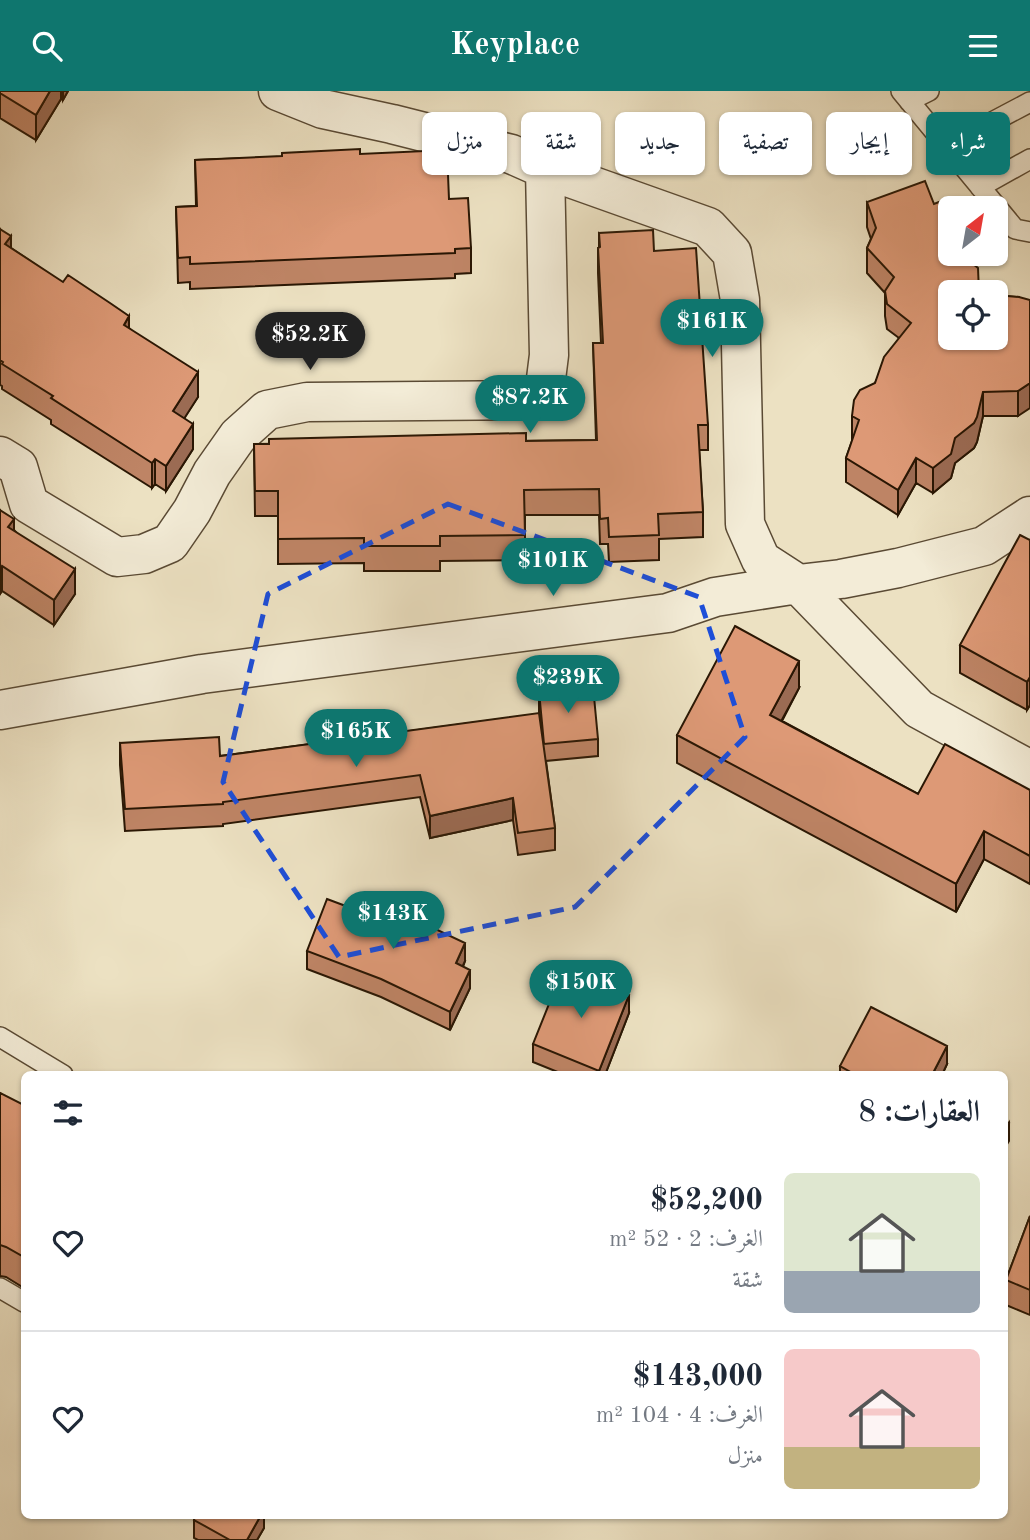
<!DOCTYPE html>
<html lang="ar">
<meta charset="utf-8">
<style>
body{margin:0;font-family:"Old Standard TT",Amiri,serif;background:#f6f6f7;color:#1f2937;direction:rtl;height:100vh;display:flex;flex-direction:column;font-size:26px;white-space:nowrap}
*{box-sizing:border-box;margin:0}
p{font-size:23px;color:#747a83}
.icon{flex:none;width:38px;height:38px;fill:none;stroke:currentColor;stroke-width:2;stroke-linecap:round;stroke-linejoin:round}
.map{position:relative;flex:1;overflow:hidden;direction:ltr}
.drawer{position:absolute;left:21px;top:980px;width:987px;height:448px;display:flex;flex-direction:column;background:#fff;border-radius:10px;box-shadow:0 2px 5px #0004;direction:rtl}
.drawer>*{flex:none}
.guide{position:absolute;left:21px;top:21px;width:989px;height:63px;direction:rtl;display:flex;gap:14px}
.needle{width:46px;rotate:31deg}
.tools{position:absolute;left:938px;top:105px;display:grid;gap:14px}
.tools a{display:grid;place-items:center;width:70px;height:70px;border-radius:10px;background:#fff;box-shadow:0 2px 5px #0004;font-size:35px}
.price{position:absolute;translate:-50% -60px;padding:0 16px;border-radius:24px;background:#0f766e;color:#fff;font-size:23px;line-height:46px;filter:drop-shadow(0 2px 4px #0008)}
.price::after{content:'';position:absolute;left:50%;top:42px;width:21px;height:16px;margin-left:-10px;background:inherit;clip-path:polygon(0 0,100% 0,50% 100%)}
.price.selected{background:#222;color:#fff}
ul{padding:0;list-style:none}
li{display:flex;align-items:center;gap:21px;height:175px;padding:0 28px}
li+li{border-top:2px solid #e0e1e3}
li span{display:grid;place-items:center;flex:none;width:196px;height:140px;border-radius:10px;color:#555}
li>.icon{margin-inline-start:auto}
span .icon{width:84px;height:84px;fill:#fffc;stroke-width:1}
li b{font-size:30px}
h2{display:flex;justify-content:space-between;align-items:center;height:84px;padding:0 28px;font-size:30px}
.tag{padding:0 24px;border-radius:10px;background:#fff;box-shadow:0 2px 5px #0004;font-size:24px;line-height:63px}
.tag.selected{background:#0f766e;color:#fff}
header{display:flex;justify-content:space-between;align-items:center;height:91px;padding:0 28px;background:#0f766e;color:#fff;font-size:32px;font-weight:600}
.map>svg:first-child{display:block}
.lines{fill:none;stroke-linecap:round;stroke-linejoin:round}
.service-casing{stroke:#5a4a34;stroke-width:22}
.minor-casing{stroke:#5a4a34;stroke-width:41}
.service{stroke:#f3ecd7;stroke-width:19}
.minor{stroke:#f3ecd7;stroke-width:38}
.wall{fill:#be8465;stroke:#2a1704;stroke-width:2}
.shaded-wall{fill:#9b6b53;stroke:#2a1704;stroke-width:2}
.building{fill:#dd9976;stroke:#2a1704;stroke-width:2}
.marked{fill:none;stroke:#1d4ed8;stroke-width:5;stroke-dasharray:14 9;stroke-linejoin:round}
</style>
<header><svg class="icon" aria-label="menu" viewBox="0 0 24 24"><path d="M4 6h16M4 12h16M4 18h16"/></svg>Keyplace<svg class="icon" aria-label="search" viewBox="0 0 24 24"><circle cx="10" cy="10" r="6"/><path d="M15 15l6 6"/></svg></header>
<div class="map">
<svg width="1030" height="1449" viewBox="0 0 1030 1449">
<rect width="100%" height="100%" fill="#ece1c2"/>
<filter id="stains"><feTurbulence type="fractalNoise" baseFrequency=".00286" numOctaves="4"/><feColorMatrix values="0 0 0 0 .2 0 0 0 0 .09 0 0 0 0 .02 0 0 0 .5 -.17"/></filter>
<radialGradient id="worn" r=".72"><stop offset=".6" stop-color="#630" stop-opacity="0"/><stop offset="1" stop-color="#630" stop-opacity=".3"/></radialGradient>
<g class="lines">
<defs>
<path id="service" d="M 901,0 L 1015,138 L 1030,141
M 909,10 L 929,0
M 947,55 L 1030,11
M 980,96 L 1030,68
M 0,946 L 63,984
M 0,1197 L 24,1211"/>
<path id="minor" d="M 278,0 L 323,18 L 392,33 L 511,63 L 545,78 L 708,136 L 732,162 L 740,209 L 745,433 L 761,469 L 798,493 L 841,488 L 898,477 L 984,455 L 1030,425
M 0,365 L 18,376 L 29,413 L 117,466 L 144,463 L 170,452 L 192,420 L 212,382 L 238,345 L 267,319 L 307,311 L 530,309 L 545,296 L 549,264 L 545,78
M 0,619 L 202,583 L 668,522 L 715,506 L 798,493 L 919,618 L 1030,679"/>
</defs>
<use href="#service" class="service-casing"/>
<use href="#minor" class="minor-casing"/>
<use href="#service" class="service"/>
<use href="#minor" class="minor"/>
</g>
<path class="wall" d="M 0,0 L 68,0 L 63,9 L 61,8 L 36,49 L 0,27 Z
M 360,63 L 449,108 L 471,157 L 471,182 L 455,183 L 455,187 L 190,198 L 190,191 L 178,192 L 176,116 L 196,115 L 195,69 Z
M 867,111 L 950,163 L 965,163 L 965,166 L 950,201 L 1019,206 L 1018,325 L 983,325 L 977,351 L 974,357 L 955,372 L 951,387 L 933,402 L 916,392 L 898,424 L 846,391 L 846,367 L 852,350 L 852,325 L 875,292 L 899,247 L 887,238 L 885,225 L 885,202 L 867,182 L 867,157 L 871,148 L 867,136 Z
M 0,138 L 11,157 L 129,237 L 198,306 L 184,327 L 193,358 L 166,400 L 155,393 L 152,397 L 51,333 L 51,329 L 2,298 L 2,295 L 0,294 Z
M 599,142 L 654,160 L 708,334 L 708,359 L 699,359 L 703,421 L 703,446 L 659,448 L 659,469 L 609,471 L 608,453 L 600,453 L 599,424 L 525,424 L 525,469 L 440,470 L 440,480 L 364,480 L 364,472 L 278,473 L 278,425 L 255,425 L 254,353 L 596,349 L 593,252 L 601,252 L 598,182 L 598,157 L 599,156 Z
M 0,419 L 14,439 L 75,503 L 54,534 L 2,500 L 0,503 Z
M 1030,449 L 1030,614 L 1027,619 L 960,582 L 960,554 Z
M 799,597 L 782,630 L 918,703 L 1030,699 L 1030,793 L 984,768 L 956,821 L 677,672 L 677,644 Z
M 539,600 L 598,648 L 598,665 L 546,670 L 555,737 L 555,759 L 518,764 L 513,729 L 430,747 L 420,706 L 223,733 L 223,735 L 125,740 L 120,674 L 120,652 L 220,665 L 539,623 Z
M 307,860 L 465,870 L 463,876 L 470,897 L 450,939 L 381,906 L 307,878 Z
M 629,922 L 605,984 L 565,984 L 533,971 L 533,953 Z
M 947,973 L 942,984 L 840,984 L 840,975 Z
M 0,1002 L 24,1021 L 24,1197 L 6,1186 L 0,1185 Z
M 1030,1125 L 1030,1224 L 1006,1214 L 1006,1189 Z
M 264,1424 L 264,1437 L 257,1449 L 198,1449 L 194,1447 L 194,1429 Z"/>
<path class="shaded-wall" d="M 50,0 L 61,0 L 61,8 L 36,49 L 36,24 Z
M 63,0 L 68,0 L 63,9 Z
M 11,145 L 11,170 L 5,153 Z
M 129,225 L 129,250 L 124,234 Z
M 198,281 L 198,306 L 173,345 L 173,320 Z
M 1030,292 L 1030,317 L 1018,325 L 1018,300 Z
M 983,301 L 983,325 L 977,351 L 974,357 L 955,372 L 951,387 L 933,402 L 933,377 L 955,347 Z
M 193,333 L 193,358 L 166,400 L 166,375 Z
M 916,367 L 916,392 L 898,424 L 898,399 Z
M 155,368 L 155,393 L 152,397 L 152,372 Z
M 14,428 L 14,452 L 8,436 Z
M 2,475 L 2,500 L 0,503 L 0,478 Z
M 75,478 L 75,503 L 54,534 L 54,509 Z
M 799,570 L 799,597 L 770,651 L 770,624 Z
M 1030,586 L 1030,614 L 1027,619 L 1027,591 Z
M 513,707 L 513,729 L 430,747 L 430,725 Z
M 984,740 L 984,768 L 956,821 L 956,793 Z
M 465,852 L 465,870 L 456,890 L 456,872 Z
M 470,879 L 470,897 L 450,939 L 450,921 Z
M 629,904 L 629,922 L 605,984 L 599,984 L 599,980 Z
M 947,955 L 947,973 L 942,984 L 932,984 Z
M 1009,1032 L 1009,1050 L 1004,1058 L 1004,1040 Z
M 261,1424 L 264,1424 L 264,1437 L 257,1449 L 247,1449 Z"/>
<path class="building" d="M 0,0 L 50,0 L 36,24 L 0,2 Z
M 360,58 L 360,63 L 447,59 L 449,108 L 468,107 L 471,157 L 455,158 L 455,162 L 190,173 L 190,166 L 178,167 L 176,116 L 197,115 L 195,69 L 282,65 L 282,62 Z
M 925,90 L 934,113 L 939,111 L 950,121 L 950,163 L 963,163 L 962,164 L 978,177 L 979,201 L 950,201 L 950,247 L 996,247 L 996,204 L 1019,206 L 1030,209 L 1030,292 L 1018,300 L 983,301 L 977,326 L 974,332 L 955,347 L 951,363 L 933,377 L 916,367 L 898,399 L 846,367 L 859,329 L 852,325 L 854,309 L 860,299 L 875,292 L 884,266 L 911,232 L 887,213 L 885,200 L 894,186 L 867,157 L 876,137 L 867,111 Z
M 0,138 L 11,145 L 5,153 L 63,191 L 68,184 L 110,212 L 129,225 L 124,234 L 198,281 L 173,320 L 193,333 L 166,375 L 155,368 L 152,372 L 51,307 L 53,305 L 2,273 L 3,271 L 0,269 Z
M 653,139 L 654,160 L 696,157 L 708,334 L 698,334 L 703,421 L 658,423 L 659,444 L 609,446 L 608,427 L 600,428 L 599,398 L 524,399 L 525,444 L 440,445 L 440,455 L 364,455 L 364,447 L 278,448 L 278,400 L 255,400 L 254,353 L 269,353 L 269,348 L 526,342 L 526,350 L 597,349 L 593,252 L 603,252 L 598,157 L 600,156 L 599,142 Z
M 0,419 L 14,428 L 8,436 L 75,478 L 54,509 L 2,475 L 0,478 Z
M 1020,444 L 1030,449 L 1030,586 L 1027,591 L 960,554 Z
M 735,535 L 799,570 L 770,624 L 918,703 L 945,653 L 1030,699 L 1030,765 L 984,740 L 956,793 L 677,644 Z
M 593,595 L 598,648 L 544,653 L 539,600 Z
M 539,622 L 555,737 L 518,742 L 513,707 L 430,725 L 420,684 L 223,711 L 223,713 L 125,718 L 120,652 L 219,646 L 220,665 Z
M 327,808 L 383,829 L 389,816 L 465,852 L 456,872 L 470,879 L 450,921 L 381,888 L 307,860 Z
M 563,878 L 629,904 L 599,980 L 533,953 Z
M 871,916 L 947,955 L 932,984 L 856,984 L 840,975 Z
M 0,1002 L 24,1014 L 23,1020 L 24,1021 L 24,1166 L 6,1156 L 0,1154 Z
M 1004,1029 L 1009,1032 L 1004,1040 Z
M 1030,1125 L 1030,1199 L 1006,1189 Z
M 196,1424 L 261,1424 L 247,1449 L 230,1449 L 194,1429 Z"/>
<path class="marked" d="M 448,413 L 699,506 L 745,646 L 575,816 L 339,866 L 223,691 L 268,503 Z"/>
<rect width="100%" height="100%" filter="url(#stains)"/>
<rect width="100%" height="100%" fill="url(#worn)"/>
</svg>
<div class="tools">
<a><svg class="needle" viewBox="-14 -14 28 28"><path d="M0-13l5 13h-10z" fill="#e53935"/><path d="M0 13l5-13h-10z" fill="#747a83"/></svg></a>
<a><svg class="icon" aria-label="locate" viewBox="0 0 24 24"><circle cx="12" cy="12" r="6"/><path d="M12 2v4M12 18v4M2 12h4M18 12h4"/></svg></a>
</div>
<b class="price" style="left:712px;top:268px">$161K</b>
<b class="price selected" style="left:310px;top:281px">$52.2K</b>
<b class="price" style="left:530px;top:344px">$87.2K</b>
<b class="price" style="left:553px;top:507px">$101K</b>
<b class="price" style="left:568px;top:624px">$239K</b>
<b class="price" style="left:356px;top:678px">$165K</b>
<b class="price" style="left:393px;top:860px">$143K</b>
<b class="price" style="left:581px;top:929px">$150K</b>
<div class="guide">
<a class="tag selected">شراء</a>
<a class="tag">إيجار</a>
<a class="tag">تصفية</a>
<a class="tag">جديد</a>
<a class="tag">شقة</a>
<a class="tag">منزل</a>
</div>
<section class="drawer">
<h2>العقارات: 8<svg class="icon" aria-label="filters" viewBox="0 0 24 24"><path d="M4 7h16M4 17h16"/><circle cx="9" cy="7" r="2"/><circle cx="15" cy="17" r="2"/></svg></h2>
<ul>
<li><span style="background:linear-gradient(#dfe7d0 70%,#9aa5b1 0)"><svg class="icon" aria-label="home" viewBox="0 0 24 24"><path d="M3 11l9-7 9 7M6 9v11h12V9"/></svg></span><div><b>$52,200</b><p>الغرف: 2 · 52 m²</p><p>شقة</p></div><svg class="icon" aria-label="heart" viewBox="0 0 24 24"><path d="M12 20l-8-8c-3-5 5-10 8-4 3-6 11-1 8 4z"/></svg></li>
<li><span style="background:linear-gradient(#f6c9c9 70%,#c2b280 0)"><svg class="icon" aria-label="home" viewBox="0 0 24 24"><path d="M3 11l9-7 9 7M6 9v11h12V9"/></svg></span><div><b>$143,000</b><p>الغرف: 4 · 104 m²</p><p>منزل</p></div><svg class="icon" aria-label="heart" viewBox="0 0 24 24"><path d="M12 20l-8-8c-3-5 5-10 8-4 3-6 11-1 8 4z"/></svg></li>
</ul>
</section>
</div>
